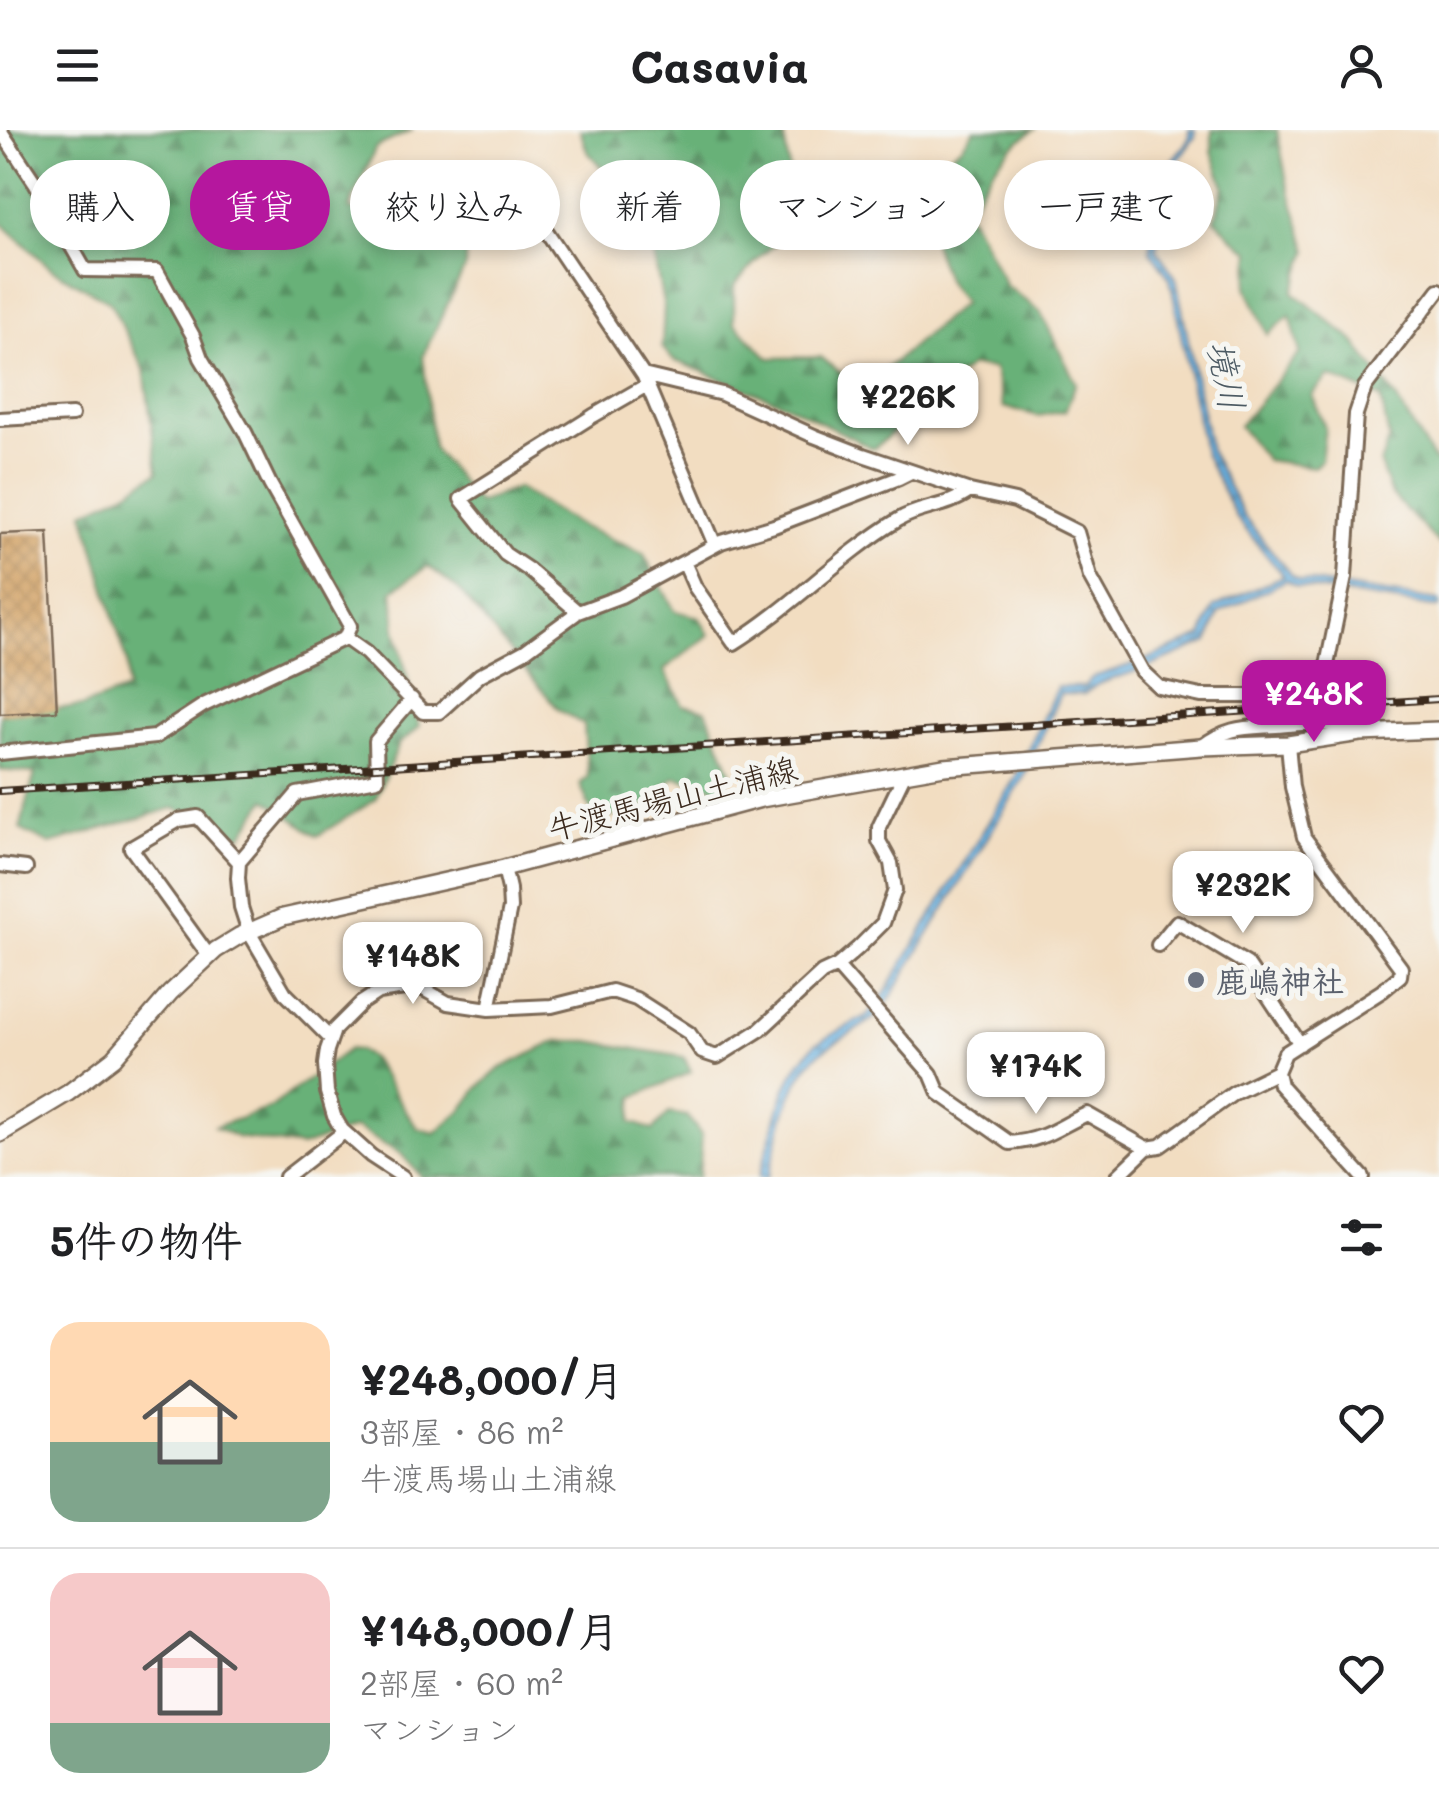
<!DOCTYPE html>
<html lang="ja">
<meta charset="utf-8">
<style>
body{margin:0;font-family:Mali,"Klee One",sans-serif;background:#f2f2f2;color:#202124;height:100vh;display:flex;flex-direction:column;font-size:38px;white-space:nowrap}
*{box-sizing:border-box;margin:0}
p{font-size:32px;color:#757577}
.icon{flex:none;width:55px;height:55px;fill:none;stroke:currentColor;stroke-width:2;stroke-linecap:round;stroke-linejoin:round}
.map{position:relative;height:1047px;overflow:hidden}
.sheet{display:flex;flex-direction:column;background:#fff;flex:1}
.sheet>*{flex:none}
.top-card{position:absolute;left:30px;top:30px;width:1380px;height:90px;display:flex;gap:20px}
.price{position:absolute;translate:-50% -85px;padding:0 22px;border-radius:20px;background:#fff;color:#222;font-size:32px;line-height:65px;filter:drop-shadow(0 2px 5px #0008)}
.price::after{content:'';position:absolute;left:50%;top:60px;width:30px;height:22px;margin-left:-15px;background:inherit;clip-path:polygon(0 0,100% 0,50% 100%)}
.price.active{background:#b5179e;color:#fff}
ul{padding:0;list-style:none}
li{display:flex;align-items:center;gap:30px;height:250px;padding:0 50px}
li+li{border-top:2px solid #e0e0e0}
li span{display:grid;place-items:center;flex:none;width:280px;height:200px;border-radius:30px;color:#555}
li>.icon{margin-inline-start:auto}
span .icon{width:120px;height:120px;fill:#fffc;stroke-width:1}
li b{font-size:42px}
h2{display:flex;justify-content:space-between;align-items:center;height:120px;padding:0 50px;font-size:42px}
.pill{padding:0 35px;border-radius:45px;background:#fff;box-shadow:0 5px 15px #0003;font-size:35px;line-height:90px}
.pill.active{background:#b5179e;color:#fff}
header{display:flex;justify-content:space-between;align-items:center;height:130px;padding:0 50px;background:#fff;font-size:45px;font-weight:800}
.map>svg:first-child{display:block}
.forest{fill:url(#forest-firs);stroke:#526e4b;stroke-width:2.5}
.water{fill:url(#water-waves);stroke:#536e80;stroke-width:2.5}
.building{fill:url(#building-cross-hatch)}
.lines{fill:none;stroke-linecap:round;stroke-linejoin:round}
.minor-casing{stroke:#7b6957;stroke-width:18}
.major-casing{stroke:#7b6957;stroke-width:20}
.minor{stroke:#fff;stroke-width:12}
.major{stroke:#fff;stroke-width:15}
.rail-casing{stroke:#3b2a1e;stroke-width:8}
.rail{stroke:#f6f6f2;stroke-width:4;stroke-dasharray:11;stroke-linecap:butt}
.worship-dot{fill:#6b7280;stroke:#f6f6f2;stroke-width:4}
.labels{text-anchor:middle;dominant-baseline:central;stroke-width:10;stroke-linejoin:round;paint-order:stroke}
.street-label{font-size:32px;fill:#3b2a1e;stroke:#f6f6f2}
.worship-label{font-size:32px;font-weight:bold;fill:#5b616d;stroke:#f6f6f2;text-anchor:start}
.water-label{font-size:35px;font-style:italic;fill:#4c5a63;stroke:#f6f6f2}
</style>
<header><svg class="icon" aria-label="menu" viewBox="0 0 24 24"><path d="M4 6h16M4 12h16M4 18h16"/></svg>Casavia<svg class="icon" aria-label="person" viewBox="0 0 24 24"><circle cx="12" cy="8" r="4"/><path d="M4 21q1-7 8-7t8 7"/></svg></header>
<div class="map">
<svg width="1439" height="1047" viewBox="0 0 1439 1047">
<defs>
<pattern id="forest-firs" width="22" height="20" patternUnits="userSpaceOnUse" patternTransform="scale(2.5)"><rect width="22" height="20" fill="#68b178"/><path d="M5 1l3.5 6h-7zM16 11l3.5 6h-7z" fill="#579062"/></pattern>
<pattern id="water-waves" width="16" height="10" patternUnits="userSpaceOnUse" patternTransform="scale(2.5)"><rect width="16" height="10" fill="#6bb2e2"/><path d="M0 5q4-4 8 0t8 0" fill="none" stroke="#5991b7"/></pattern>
<pattern id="building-cross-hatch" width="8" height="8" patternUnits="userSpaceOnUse" patternTransform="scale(2.5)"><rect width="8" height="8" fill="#d09c5b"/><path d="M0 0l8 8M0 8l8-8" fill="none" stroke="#aa7f4b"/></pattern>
</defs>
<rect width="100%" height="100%" fill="#f6f6f2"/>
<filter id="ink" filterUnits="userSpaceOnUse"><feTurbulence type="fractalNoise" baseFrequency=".01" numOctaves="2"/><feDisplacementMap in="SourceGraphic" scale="20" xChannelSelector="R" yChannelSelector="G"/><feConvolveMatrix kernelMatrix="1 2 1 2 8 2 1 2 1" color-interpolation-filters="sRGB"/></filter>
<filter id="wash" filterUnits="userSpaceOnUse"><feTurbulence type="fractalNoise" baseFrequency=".0048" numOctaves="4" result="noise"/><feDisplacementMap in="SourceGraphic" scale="40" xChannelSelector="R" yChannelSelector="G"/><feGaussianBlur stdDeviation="2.25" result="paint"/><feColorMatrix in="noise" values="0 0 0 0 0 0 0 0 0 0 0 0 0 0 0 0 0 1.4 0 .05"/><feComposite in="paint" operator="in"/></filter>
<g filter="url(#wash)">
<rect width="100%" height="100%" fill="#f2ddc1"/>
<path class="forest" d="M 0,0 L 413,0 L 376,17 L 349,79 L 466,98 L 465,137 L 423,226 L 433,318 L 478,373 L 517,358 L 578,395 L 643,423 L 675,481 L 699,487 L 709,505 L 664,540 L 683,575 L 706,580 L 733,646 L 718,659 L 675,647 L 639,680 L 595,690 L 580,654 L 588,647 L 584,595 L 559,580 L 458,459 L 428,436 L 393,460 L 396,499 L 419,597 L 399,614 L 375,670 L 317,706 L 266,669 L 242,706 L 174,678 L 50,714 L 20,699 L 35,643 L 0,640 L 0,584 L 84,576 L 127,560 L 127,534 L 84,382 L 123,364 L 158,342 L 144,239 L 110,172 L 53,140 L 0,92 Z
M 580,0 L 783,0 L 792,57 L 785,106 L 762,125 L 734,156 L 734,193 L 769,228 L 821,227 L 858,257 L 872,251 L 963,173 L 946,150 L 906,34 L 936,36 L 962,16 L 974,0 L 1034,0 C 1003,20 984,49 968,82 L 1006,156 L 1040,181 L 1076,253 L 1065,281 L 1038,286 L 1003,277 L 994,239 L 971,236 L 942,258 L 874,319 L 785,274 L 673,230 L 662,217 L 664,178 L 646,87 L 587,21 Z
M 1212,0 L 1277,0 L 1287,52 L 1308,121 L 1293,162 L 1353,210 L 1394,265 L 1434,331 L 1439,333 L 1439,414 L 1390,363 L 1380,334 L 1389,309 L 1381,268 L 1329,246 L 1312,265 L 1325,298 L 1321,331 L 1314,337 L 1266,330 L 1239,296 L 1300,223 L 1290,185 L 1268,205 L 1247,157 L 1251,122 L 1233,108 L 1215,89 L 1224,56 L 1212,22 Z
M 557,911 L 589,911 L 684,927 L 691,942 L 634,967 L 631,992 L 653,1000 L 669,983 L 687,986 L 702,1006 L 699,1047 L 422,1047 L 401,1024 L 355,998 L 301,1017 L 237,1007 L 215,997 L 270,978 L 349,919 L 358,920 L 372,929 L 417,998 L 435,1003 L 462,980 L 479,957 L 499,939 Z"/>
<path class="water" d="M 1189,0 L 1195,0 L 1195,7 L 1163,51 L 1157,120 L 1176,148 L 1210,321 L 1243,385 L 1291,445 L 1299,450 L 1439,471 L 1439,478 L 1296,456 L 1287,450 L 1219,483 L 1208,512 L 1151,536 L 1098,554 L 1084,564 L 1060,564 L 1023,649 L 883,880 C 866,897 845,905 825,919 C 787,946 780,1006 768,1047 L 759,1047 L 784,962 L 797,936 L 815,914 L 866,886 L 879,873 L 1015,648 L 1057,557 L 1084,557 L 1093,547 L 1148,529 L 1202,506 L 1214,477 L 1283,446 L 1236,387 L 1204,323 L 1170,149 L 1150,121 L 1157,50 L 1189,9 Z"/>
<g id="blocks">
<path class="building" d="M 48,402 L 57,581 L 0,584 L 0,404 Z"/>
</g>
</g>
<g filter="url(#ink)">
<use href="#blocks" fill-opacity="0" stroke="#7b6957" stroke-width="2.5"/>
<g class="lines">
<defs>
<path id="minor" d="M 0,0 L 36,54 L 85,140 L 157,141 L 193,206 L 201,228 L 245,302 L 270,354 L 350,496 L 345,508 L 204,575 L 155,607 L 0,623
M 513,57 L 545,99 L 643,245 L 722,264 L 814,306 L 863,325 L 970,361 L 1015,371 L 1077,402 L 1090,447 L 1142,541 L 1159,557 L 1201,566 L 1276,566 L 1306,558 L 1317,552 L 1326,540 L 1345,447 L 1356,284 L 1365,257 L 1439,160
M 644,247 L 715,415
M 0,289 L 72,285
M 911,342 L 899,348 L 774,396 L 721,412 L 684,432 L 695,457 L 734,513 C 792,477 839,426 898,390 C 920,376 947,378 970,361
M 578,482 L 529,440 L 505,424 L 461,369 L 593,286 L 647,255
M 345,508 L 366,523 L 423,582 L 439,582 L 480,545 L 525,521 L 578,482 L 621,466 L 684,432
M 1276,596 C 1304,594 1333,590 1360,603
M 1288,614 L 1292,657 L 1304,707 L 1401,838 L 1400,846 L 1382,861 L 1285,923 L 1277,942 L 1280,955 L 1363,1047
M 1201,617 C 1229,596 1243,598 1276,596 L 1276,566
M 0,735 L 26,738
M 1158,815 L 1177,792 L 1247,834 L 1300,914
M 209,826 L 131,718 L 179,690 L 198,687 L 239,732
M 837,836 L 931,944 L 939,963 L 1010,1013 C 1046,1010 1056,998 1087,984 L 1147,1018
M 489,879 L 510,778 L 509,759 L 504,738
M 331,909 L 285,863 L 249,802 L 241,777 L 238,748 L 239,732 L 297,664 L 377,649 L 376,611 L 412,569
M 286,1047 L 344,1002
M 403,1047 L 371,1026 L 342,1000 L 334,986 L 327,962 L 325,934 L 327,920 L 334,900 L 361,873 L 378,862 L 418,856 L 448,873 L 489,879 L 552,876 L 612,861 L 636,869 L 689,903 L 702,922 L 717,927 L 760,900 L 822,843 L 837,836 L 858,818 L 883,793 L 895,760 L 891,733 L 879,711 L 879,697 L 905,643
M 1117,1047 L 1147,1018 L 1160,1016 L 1234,963 L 1277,942"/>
<path id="major" d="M 0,1004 L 68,963 L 114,928 L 170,863 L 216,820 L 239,806 L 283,787 L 504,738 L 761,669 L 944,637 L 1201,617 L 1288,614 L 1360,603 L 1439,600"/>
</defs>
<use href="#minor" class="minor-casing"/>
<use href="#major" class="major-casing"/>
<use href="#minor" class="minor"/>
<use href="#major" class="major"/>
<defs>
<path id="rail" d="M 0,661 L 1439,569"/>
</defs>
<use href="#rail" class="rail-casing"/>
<use href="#rail" class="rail"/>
</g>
</g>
<circle class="worship-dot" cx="1196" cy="850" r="10"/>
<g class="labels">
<g class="street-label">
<text transform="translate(672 667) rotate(-14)">牛渡馬場山土浦線</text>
</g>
<g class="worship-label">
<text x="1216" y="850">鹿嶋神社</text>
</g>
<g class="water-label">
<text transform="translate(1228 245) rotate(79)">境川</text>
</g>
</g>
</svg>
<b class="price" style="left:908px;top:318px">¥226K</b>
<b class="price active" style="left:1314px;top:615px">¥248K</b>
<b class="price" style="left:1243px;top:806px">¥232K</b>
<b class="price" style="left:413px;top:877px">¥148K</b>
<b class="price" style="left:1036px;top:987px">¥174K</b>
<div class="top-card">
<a class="pill">購入</a>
<a class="pill active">賃貸</a>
<a class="pill">絞り込み</a>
<a class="pill">新着</a>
<a class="pill">マンション</a>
<a class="pill">一戸建て</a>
</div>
</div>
<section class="sheet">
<h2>5件の物件<svg class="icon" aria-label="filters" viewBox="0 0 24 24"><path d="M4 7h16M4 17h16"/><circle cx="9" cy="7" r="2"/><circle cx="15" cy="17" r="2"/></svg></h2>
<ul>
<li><span style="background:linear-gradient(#ffd9b3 60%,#7fa58c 0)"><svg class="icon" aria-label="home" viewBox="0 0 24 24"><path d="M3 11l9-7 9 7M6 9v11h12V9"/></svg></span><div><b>¥248,000/月</b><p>3部屋 · 86 m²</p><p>牛渡馬場山土浦線</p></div><svg class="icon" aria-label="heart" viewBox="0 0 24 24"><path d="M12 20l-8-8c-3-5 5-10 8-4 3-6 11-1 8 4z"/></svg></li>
<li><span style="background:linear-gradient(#f6c9c9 75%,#7fa58c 0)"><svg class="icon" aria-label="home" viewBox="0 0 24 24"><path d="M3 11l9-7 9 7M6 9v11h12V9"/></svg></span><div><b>¥148,000/月</b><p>2部屋 · 60 m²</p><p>マンション</p></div><svg class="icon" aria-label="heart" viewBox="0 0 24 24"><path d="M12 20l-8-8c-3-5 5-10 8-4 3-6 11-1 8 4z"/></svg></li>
</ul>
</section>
